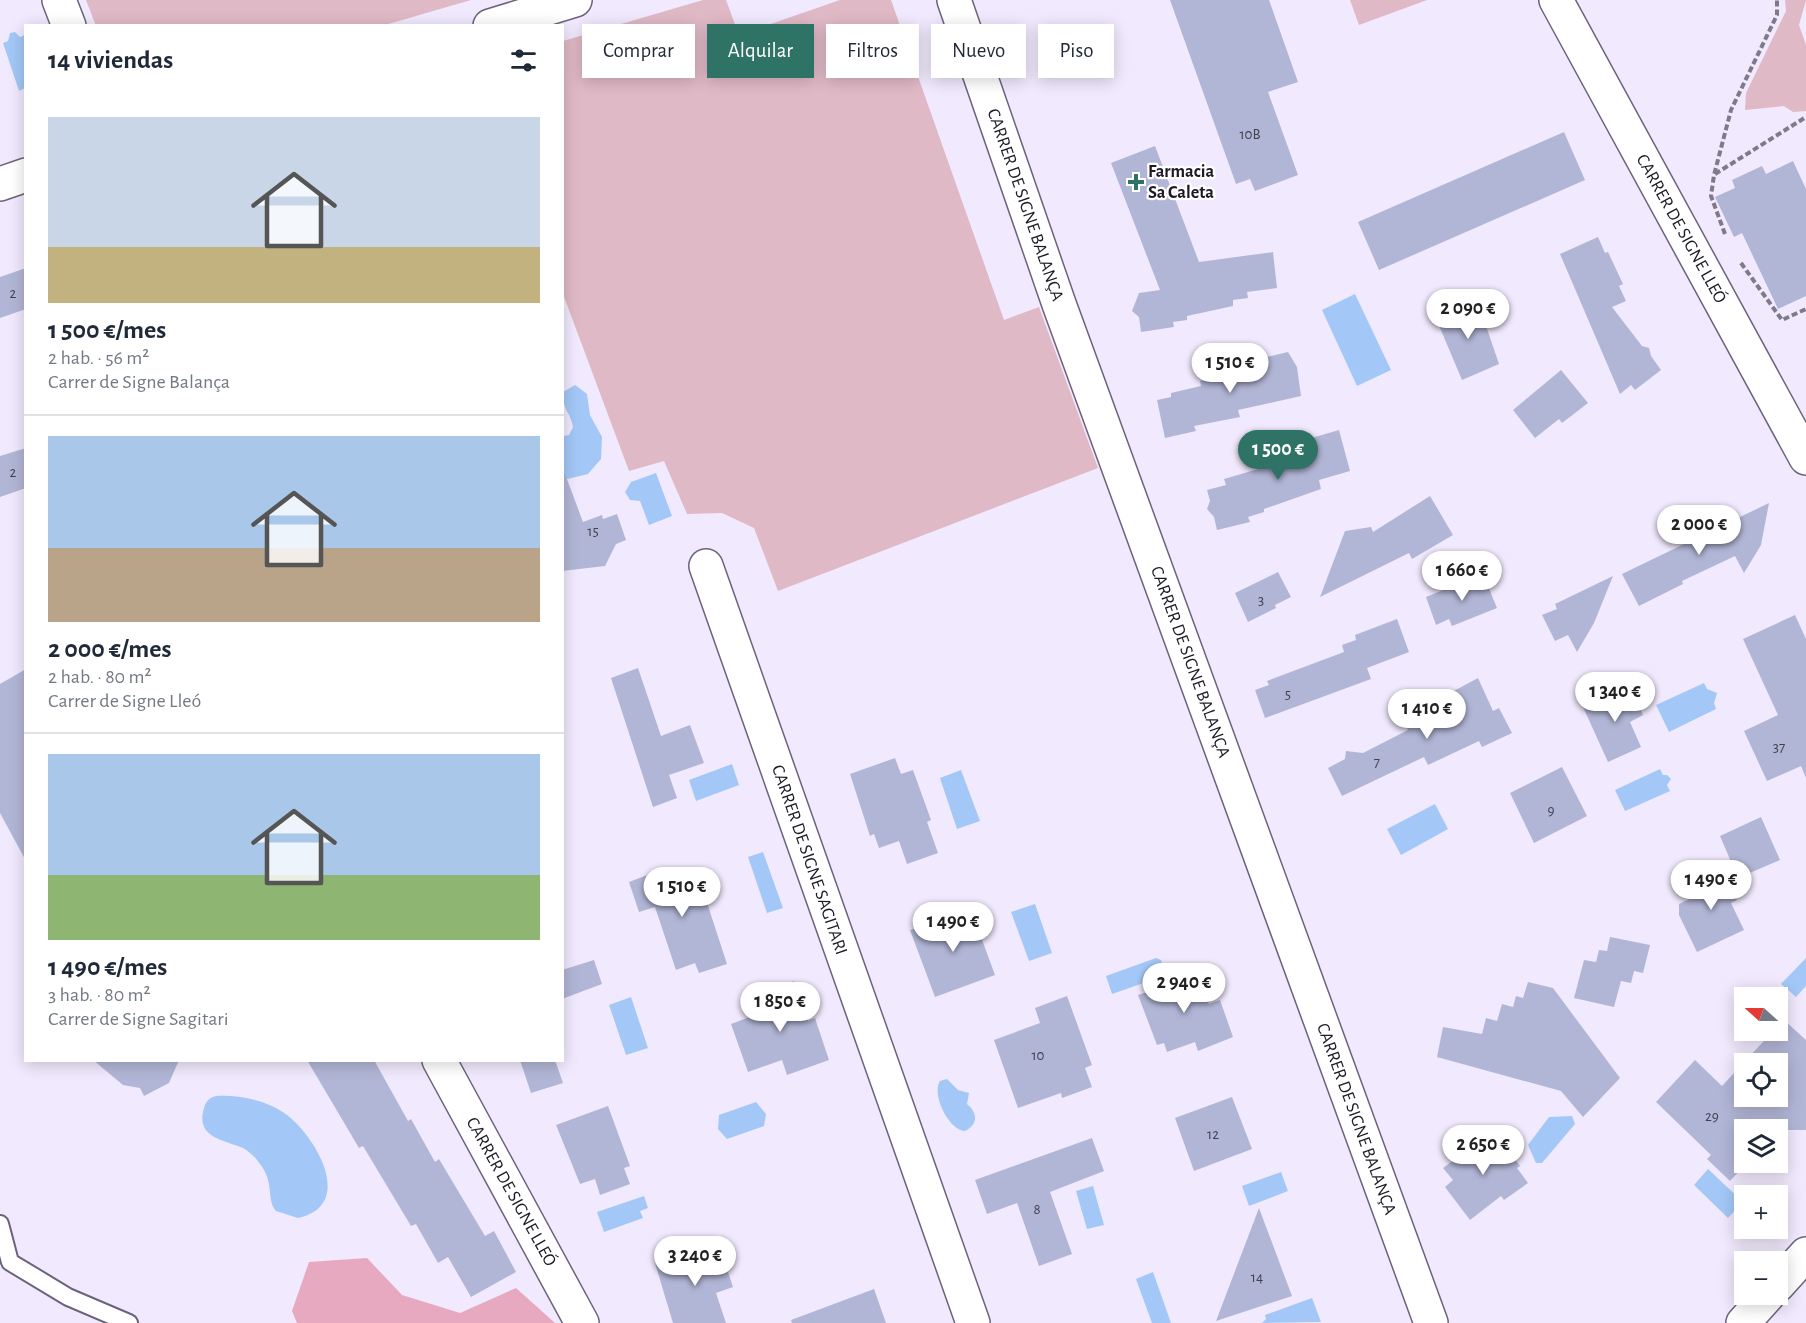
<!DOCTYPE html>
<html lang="es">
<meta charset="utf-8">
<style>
body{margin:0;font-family:"Alegreya Sans",sans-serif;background:#f6f6f7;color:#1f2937;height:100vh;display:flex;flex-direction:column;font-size:22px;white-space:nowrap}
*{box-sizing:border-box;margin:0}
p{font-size:20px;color:#747a83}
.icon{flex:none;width:33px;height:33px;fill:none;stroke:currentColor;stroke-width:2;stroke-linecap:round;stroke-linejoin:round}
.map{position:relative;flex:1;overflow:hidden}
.panel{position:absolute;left:24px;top:24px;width:540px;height:1038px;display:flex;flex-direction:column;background:#fff;border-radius:0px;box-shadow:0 3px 15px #0003}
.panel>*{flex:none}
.banner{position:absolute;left:582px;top:24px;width:570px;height:54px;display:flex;gap:12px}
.needle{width:39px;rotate:291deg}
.tools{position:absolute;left:1734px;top:987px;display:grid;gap:12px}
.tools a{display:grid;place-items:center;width:54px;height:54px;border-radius:0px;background:#fff;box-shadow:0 3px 15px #0003;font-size:30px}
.price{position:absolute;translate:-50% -51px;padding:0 14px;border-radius:21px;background:#fff;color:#222;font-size:20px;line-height:39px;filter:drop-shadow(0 2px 3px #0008)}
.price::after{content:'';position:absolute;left:50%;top:36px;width:18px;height:14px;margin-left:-9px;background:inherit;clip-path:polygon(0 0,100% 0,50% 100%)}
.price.selected{background:#2f7366;color:#fff}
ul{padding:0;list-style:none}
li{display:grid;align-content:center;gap:12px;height:318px;padding:0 24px}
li+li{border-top:2px solid #e0e1e3}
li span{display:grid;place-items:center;height:186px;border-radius:0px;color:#555}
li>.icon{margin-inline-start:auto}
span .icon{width:108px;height:108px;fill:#fffc;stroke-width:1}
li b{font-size:26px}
h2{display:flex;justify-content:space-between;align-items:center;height:72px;padding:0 24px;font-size:26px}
.chip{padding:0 21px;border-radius:0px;background:#fff;box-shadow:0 3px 15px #0003;font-size:21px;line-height:54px}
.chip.selected{background:#2f7366;color:#fff}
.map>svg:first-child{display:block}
.green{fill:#e0b9c6}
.forest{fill:#e7a9bf}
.water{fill:#a3c8f7}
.building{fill:#b2b6d6;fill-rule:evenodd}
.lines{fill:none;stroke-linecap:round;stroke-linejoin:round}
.lane-casing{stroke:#6e617d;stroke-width:20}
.street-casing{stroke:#6e617d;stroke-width:36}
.path{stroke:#7f7988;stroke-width:4;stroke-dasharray:6 3;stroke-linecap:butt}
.lane{stroke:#fff;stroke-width:16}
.street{stroke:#fff;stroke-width:33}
.poi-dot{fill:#2f7366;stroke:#fff;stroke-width:2}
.labels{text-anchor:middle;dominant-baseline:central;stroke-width:4.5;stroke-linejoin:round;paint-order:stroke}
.number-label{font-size:15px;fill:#434050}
.poi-label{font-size:18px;font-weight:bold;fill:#1e1924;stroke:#fff;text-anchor:start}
.street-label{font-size:18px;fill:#1e1924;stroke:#fff}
</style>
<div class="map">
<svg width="1806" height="1323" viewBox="0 0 1806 1323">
<rect width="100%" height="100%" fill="#f1e9fd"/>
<path class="green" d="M 86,0 L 471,0 L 385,25 L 96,26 Z
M 703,0 L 726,0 L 739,35 L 840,0 L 891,0 L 1004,320 L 1039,307 L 1098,468 L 778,591 L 754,528 L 722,513 L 687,514 L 664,461 L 629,471 L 563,294 L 563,41 Z
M 1350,0 L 1427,0 L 1359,25 Z
M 1785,0 L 1806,0 L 1799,25 L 1806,45 L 1806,111 L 1793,112 L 1784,106 L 1745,110 L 1746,93 L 1786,11 Z"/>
<path class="forest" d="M 367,1258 L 402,1295 L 460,1313 L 516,1288 L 555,1323 L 297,1323 L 292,1311 L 309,1262 Z"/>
<path class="water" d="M 15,32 L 20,37 L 25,35 L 25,88 L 19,91 L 3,43 L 8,41 L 10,33 Z
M 1355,294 L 1391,370 L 1357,386 L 1322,310 Z
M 575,385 L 587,394 L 590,415 L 602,437 L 601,459 L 588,474 L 563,480 L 563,436 L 569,435 L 573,427 C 570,410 563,413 563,392 Z
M 656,473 L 672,516 L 649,525 L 640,501 L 630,500 L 625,492 L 631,482 Z
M 1704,683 L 1707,689 L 1717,693 L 1714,703 L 1716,709 L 1669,732 L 1656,705 Z
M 732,764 L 739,785 L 696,801 L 689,780 Z
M 1660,769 L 1663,775 L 1667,775 L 1671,779 L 1667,785 L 1670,791 L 1625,811 L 1615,790 Z
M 961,770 L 980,821 L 957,829 L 940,778 Z
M 1435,804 L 1448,829 L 1401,855 L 1387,829 Z
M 763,852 L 783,908 L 767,913 L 748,857 Z
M 1035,904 L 1052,953 L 1029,961 L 1011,912 Z
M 1156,958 L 1161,960 L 1162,964 L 1146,972 L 1149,981 L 1112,994 L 1106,976 Z
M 1806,958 L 1806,986 L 1796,997 L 1781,984 Z
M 631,997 L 648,1048 L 626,1055 L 609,1005 Z
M 947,1079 L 958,1090 L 969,1093 L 967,1104 C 978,1113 978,1125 965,1131 C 949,1131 931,1094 940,1081 Z
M 216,1096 C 239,1094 269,1101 287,1115 C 316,1137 356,1205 298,1218 L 276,1211 C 266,1200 275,1183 260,1164 C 256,1158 250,1152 243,1148 C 224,1140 195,1138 204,1108 C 206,1101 209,1098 216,1096 Z
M 756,1102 L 766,1114 L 764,1126 L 727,1139 L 718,1129 L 719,1115 Z
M 1572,1116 L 1575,1124 L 1542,1163 L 1536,1163 L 1528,1145 L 1549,1117 Z
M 1708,1169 L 1743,1202 L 1728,1218 L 1694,1185 Z
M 1281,1172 L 1288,1191 L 1249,1206 L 1242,1186 Z
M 1093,1186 L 1104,1225 L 1087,1229 L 1076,1191 Z
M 644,1196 L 648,1208 L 640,1211 L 643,1218 L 604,1232 L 597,1212 Z
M 1153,1272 L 1171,1323 L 1152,1323 L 1136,1279 Z
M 1312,1298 L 1321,1322 L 1262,1323 L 1266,1319 L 1265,1315 Z"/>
<path class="building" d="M 1170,0 L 1269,0 L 1298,82 L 1268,92 L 1298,175 L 1255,191 L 1250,179 L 1236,184 Z
M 1564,132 L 1585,180 L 1379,270 L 1358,222 Z
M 1155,146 L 1199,262 L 1273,252 L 1277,288 L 1247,292 L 1248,298 L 1233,300 L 1233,306 L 1187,316 L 1187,320 L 1173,322 L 1174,327 L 1141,332 L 1139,317 L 1132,311 L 1139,293 L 1160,290 L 1111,163 Z
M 1793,161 L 1806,189 L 1806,296 L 1778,309 L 1742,233 L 1734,237 L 1715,197 L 1735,188 L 1732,180 L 1762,166 L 1766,174 Z
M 1598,237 L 1605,253 L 1608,252 L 1623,284 L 1619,286 L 1626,301 L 1612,307 L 1642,346 L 1649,348 L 1651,356 L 1661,370 L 1635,390 L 1631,385 L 1620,394 L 1560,254 Z
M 26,268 L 26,309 L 0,318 L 0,277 Z
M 1472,300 L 1479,316 L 1482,314 L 1499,364 L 1462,380 L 1435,316 Z
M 1288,352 L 1297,367 L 1301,396 L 1238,410 L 1240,417 L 1194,426 L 1196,431 L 1165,438 L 1157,400 L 1171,397 L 1171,393 L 1201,386 L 1200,381 L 1215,378 L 1213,370 Z
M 1561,370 L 1588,403 L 1562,423 L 1559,419 L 1535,438 L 1513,410 Z
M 1339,430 L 1350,471 L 1319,480 L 1321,489 L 1264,509 L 1264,512 L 1248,517 L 1250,522 L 1217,530 L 1214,517 L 1207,509 L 1210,501 L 1207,490 L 1226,485 L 1224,479 L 1265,467 L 1264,459 L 1309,444 L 1308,439 Z
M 26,448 L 26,488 L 0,497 L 0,456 Z
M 565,474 L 583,522 L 602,515 L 603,519 L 617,514 L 626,540 L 616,544 L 605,566 L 562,571 L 562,475 Z
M 1430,496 L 1453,535 L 1412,559 L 1409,553 L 1320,597 L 1345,531 L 1371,527 L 1373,532 Z
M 1769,503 L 1761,545 L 1744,573 L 1735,556 L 1682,581 L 1683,584 L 1639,606 L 1622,574 Z
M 1278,572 L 1291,597 L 1275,605 L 1276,608 L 1248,622 L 1235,593 Z
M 1483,574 L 1497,608 L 1452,626 L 1449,619 L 1436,625 L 1426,597 Z
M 1613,576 L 1594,623 L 1577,652 L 1568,635 L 1555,641 L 1542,615 L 1557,609 L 1555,604 Z
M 1795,615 L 1806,639 L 1806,778 L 1801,766 L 1767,781 L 1744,731 L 1778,715 L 1743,639 Z
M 1397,619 L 1409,652 L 1367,668 L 1371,679 L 1265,718 L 1255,690 L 1269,685 L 1267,681 L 1344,652 L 1342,645 L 1356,640 L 1355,635 Z
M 638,668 L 661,736 L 690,725 L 704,763 L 669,775 L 677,798 L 653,807 L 611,678 Z
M 26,669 L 26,861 L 0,813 L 0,684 Z
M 1478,678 L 1493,711 L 1499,708 L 1512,733 L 1482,747 L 1479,741 L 1428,765 L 1424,757 L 1342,796 L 1328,768 L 1345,759 L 1346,751 L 1363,753 L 1408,730 L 1407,728 L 1456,704 L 1450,693 Z
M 1630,686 L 1643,715 L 1630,722 L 1641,747 L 1608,762 L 1583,707 Z
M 895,758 L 901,774 L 913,770 L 931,820 L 927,822 L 938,853 L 907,864 L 899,841 L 879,848 L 874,834 L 870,836 L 850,774 Z
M 1562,767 L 1587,816 L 1534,843 L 1510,793 Z
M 1761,817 L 1780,860 L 1738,878 L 1720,836 Z
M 1720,865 L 1737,900 L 1731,903 L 1744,930 L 1697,952 L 1679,915 L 1679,904 L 1702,893 L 1695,877 Z
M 696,869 L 727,964 L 699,973 L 695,963 L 676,970 L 655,907 L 639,912 L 629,882 L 658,871 L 662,881 Z
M 971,910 L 995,975 L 935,997 L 910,930 Z
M 1610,937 L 1650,945 L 1643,973 L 1634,971 L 1631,983 L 1621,981 L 1614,1007 L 1574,998 L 1584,960 L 1596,962 L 1599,950 L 1607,951 Z
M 594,960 L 602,984 L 562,999 L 562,970 Z
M 1189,967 L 1198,991 L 1204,989 L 1209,1004 L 1220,1000 L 1233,1037 L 1198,1051 L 1195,1042 L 1167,1052 L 1164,1043 L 1157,1045 L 1138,995 L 1160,988 L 1156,979 Z
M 794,981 L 808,1021 L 815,1018 L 829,1060 L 787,1075 L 782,1060 L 748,1072 L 731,1024 L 758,1014 L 752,996 Z
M 1528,982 L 1553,988 L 1620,1078 L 1583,1117 L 1561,1091 L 1437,1057 L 1443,1027 L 1482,1034 L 1486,1018 L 1497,1021 L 1502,1004 L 1513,1007 L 1516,996 L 1523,998 Z
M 1067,996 L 1092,1065 L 1085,1068 L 1092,1087 L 1062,1098 L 1061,1093 L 1018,1108 L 994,1040 L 1040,1023 L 1035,1008 Z
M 1784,1020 L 1806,1040 L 1806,1130 L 1744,1130 L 1744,1162 L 1748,1162 L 1730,1181 L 1707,1159 L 1711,1155 L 1656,1102 L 1695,1060 L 1722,1086 L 1774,1030 L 1778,1030 ZM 1744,1064 L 1778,1064 L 1778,1096 L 1744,1096 Z
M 93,1060 L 179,1060 L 169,1083 L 144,1096 L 140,1088 L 123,1085 Z
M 307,1060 L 374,1060 L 408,1121 L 411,1119 L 435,1162 L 439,1159 L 485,1236 L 494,1231 L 516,1272 L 471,1297 L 448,1257 L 438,1263 L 416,1224 L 411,1226 L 363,1146 L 359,1148 Z
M 520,1060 L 555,1060 L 563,1083 L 531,1093 Z
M 1232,1097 L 1252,1149 L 1194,1171 L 1175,1118 Z
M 608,1106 L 630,1166 L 624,1168 L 630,1184 L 600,1195 L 595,1179 L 580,1184 L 556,1125 Z
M 1489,1134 L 1498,1147 L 1503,1143 L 1520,1166 L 1517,1168 L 1528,1183 L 1504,1200 L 1501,1196 L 1470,1220 L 1445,1187 L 1453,1180 L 1443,1168 Z
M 1092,1138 L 1104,1171 L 1050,1192 L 1072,1254 L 1039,1266 L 1017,1203 L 987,1214 L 975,1180 Z
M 1259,1208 L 1292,1296 L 1216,1321 Z
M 720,1248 L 733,1287 L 716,1293 L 726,1323 L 673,1323 L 655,1263 L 690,1251 L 692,1258 Z
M 874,1289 L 886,1323 L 792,1323 L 791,1320 Z"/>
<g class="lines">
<defs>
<path id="lane" d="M 0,1224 L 10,1262 L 68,1297 L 129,1323"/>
<path id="street" d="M 59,0 L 69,26
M 954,0 L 1059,304 L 1431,1323
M 1556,0 L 1806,458
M 490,26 L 575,0
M 0,184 L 26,175
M 706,566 L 973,1323
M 439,1060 L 582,1323
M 1778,1285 L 1806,1254
M 1743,1323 L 1769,1294"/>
</defs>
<use href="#lane" class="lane-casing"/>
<use href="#street" class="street-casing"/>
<path class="path" d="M 1715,174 L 1806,117
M 1725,234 L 1711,196 L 1714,175 L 1731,110 L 1777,15 L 1777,0
M 1741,263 L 1782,320 L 1806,309"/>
<use href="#lane" class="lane"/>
<use href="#street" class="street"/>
</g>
<path class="poi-dot" d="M1133 173h6v6h6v6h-6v6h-6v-6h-6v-6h6z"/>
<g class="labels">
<g class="number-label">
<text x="1250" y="134">10B</text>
<text x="13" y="293">2</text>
<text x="13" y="472">2</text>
<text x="593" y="531">15</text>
<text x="1261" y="600">3</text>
<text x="1288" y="694">5</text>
<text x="1779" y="747">37</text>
<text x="1377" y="762">7</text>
<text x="1551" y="810">9</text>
<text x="1038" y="1055">10</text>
<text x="1712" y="1116">29</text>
<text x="1213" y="1134">12</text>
<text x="1037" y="1209">8</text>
<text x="1257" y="1277">14</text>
</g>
<g class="poi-label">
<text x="1148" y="172">Farmacia<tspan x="1148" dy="21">Sa Caleta</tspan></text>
</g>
<g class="street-label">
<text transform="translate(1025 205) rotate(71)">CARRER DE SIGNE BALANÇA</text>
<text transform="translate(1681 229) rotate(61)">CARRER DE SIGNE LLEÓ</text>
<text transform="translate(1190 662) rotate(70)">CARRER DE SIGNE BALANÇA</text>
<text transform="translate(809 860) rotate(71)">CARRER DE SIGNE SAGITARI</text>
<text transform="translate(1356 1119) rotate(70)">CARRER DE SIGNE BALANÇA</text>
<text transform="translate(511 1192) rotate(61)">CARRER DE SIGNE LLEÓ</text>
</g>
</g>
</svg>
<div class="tools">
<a><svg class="needle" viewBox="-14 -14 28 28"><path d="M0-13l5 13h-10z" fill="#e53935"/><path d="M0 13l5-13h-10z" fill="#747a83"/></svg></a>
<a><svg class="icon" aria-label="locate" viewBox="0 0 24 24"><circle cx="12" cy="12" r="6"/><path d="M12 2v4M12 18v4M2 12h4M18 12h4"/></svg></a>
<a><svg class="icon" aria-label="layers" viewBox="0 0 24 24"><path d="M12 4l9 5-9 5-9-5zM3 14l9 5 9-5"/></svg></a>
<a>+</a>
<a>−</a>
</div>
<b class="price" style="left:1468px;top:340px">2 090 €</b>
<b class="price" style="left:1230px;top:394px">1 510 €</b>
<b class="price selected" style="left:1278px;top:481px">1 500 €</b>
<b class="price" style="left:1699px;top:556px">2 000 €</b>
<b class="price" style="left:1462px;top:602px">1 660 €</b>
<b class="price" style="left:1615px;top:723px">1 340 €</b>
<b class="price" style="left:1427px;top:740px">1 410 €</b>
<b class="price" style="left:1711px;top:911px">1 490 €</b>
<b class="price" style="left:682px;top:918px">1 510 €</b>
<b class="price" style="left:953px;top:953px">1 490 €</b>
<b class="price" style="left:1184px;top:1014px">2 940 €</b>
<b class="price" style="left:780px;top:1033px">1 850 €</b>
<b class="price" style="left:1483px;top:1176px">2 650 €</b>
<b class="price" style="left:695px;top:1287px">3 240 €</b>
<div class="banner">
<a class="chip">Comprar</a>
<a class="chip selected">Alquilar</a>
<a class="chip">Filtros</a>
<a class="chip">Nuevo</a>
<a class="chip">Piso</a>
</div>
<section class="panel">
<h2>14 viviendas<svg class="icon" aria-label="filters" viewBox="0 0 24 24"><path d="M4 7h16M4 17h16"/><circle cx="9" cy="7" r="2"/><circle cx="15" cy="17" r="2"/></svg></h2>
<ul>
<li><span style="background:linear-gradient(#c9d6e8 70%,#c2b280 0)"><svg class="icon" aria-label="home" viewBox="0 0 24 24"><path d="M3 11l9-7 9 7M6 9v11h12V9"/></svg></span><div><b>1 500 €/mes</b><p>2 hab. · 56 m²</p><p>Carrer de Signe Balança</p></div></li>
<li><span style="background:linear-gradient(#a9c7e8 60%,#b9a48a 0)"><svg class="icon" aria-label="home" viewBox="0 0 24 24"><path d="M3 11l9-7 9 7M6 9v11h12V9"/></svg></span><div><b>2 000 €/mes</b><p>2 hab. · 80 m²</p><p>Carrer de Signe Lleó</p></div></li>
<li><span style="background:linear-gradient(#a9c7e8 65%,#8fb573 0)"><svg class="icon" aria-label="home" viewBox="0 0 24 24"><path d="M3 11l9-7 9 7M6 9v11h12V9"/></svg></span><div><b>1 490 €/mes</b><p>3 hab. · 80 m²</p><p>Carrer de Signe Sagitari</p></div></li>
</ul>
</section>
</div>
